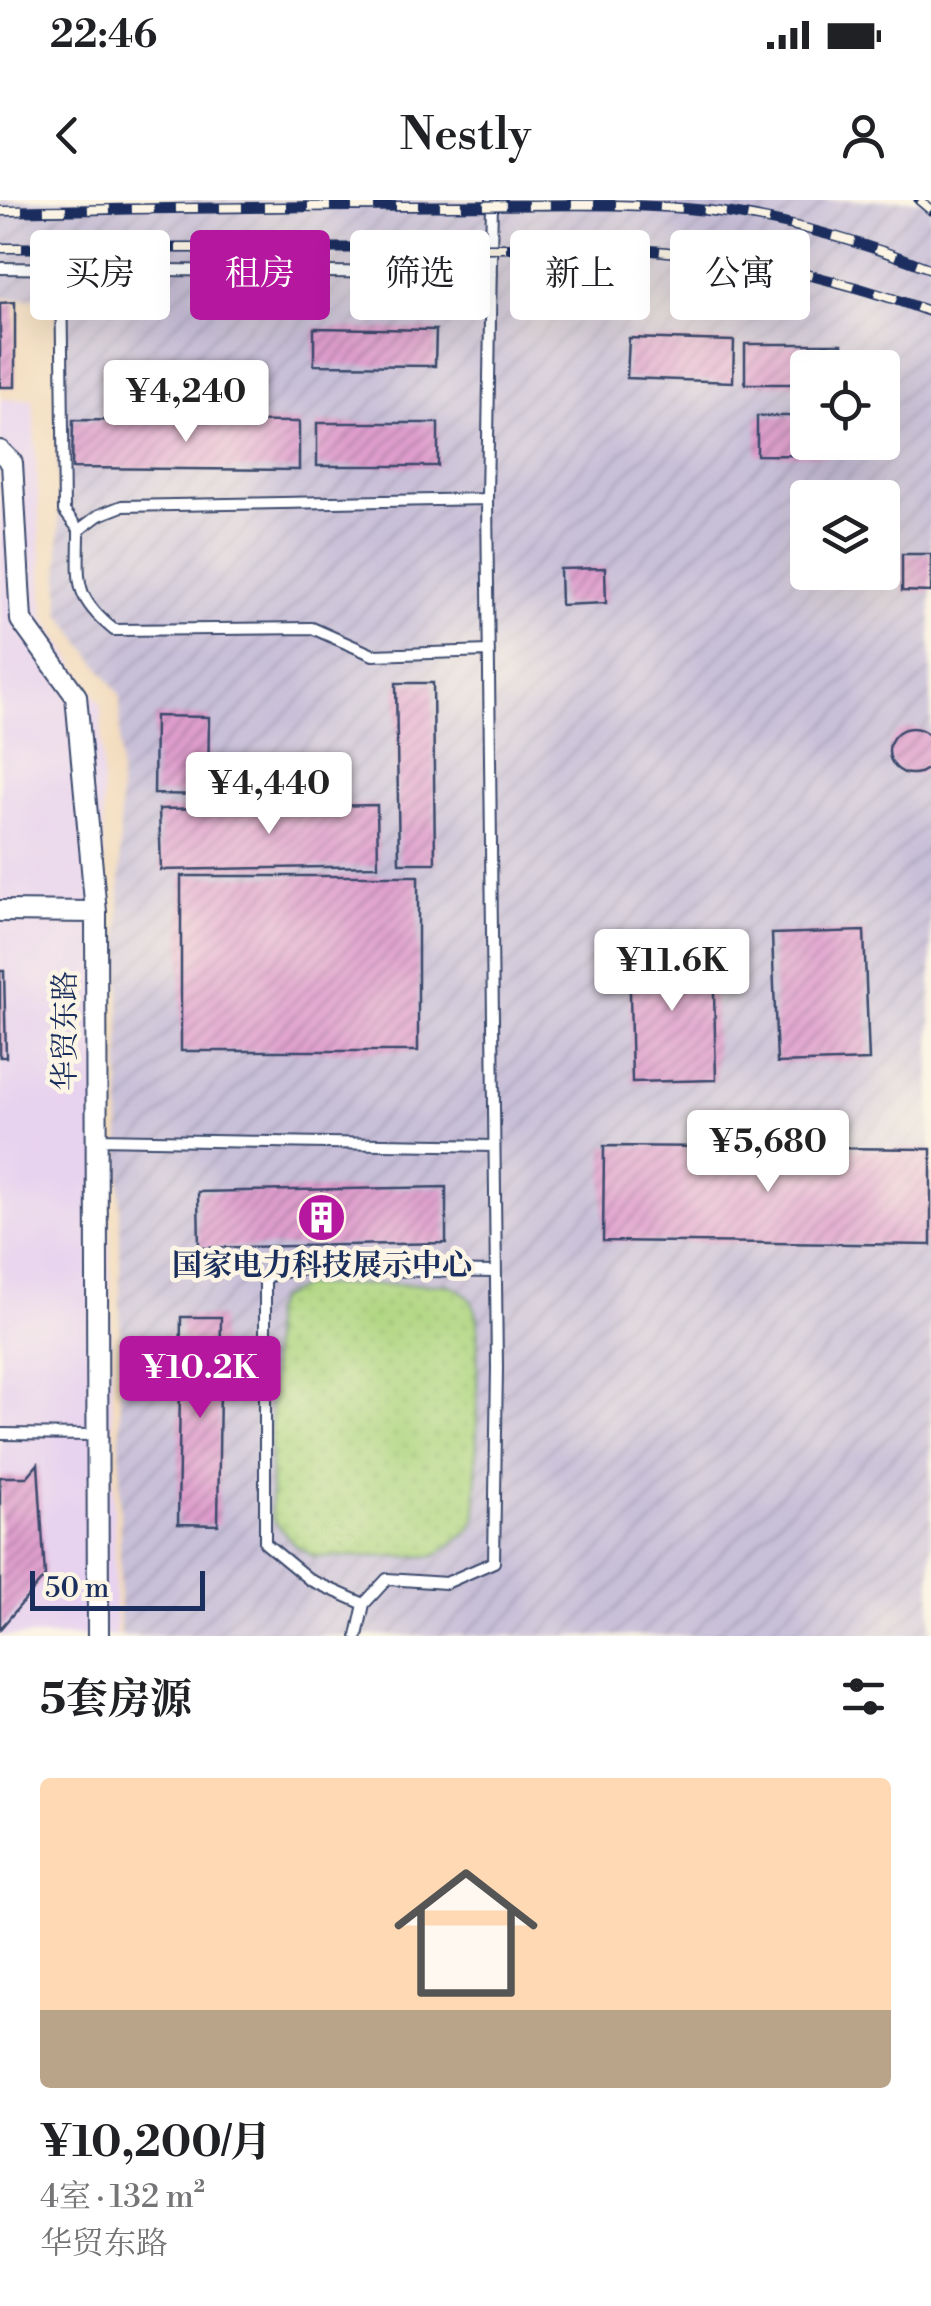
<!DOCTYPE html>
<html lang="zh">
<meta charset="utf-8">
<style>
body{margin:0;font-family:"Libre Bodoni","Noto Serif SC",serif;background:#f6f6f6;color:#202124;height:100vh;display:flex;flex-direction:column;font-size:38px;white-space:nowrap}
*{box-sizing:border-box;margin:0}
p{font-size:32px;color:#757577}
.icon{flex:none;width:55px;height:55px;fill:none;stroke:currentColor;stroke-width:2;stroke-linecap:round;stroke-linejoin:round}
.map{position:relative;height:1436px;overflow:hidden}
.panel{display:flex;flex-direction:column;background:#fff;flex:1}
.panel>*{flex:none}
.hud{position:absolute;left:30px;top:30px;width:872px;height:90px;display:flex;gap:20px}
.tools{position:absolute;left:790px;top:150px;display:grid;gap:20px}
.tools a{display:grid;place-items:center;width:110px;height:110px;border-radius:10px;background:#fff;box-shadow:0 10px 40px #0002;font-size:50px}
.scale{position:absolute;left:30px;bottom:25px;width:175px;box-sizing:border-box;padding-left:10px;border:5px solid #1b2f5e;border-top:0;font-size:28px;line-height:35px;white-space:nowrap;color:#1b2f5e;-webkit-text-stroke:8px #fcf5e5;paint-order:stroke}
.price{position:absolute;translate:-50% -85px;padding:0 22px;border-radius:10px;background:#fff;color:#222;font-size:32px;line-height:65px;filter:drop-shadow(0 2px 5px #0008)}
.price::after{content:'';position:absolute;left:50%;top:60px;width:30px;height:22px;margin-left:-15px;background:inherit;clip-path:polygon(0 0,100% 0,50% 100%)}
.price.active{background:#b5179e;color:#fff}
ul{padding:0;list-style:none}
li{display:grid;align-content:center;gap:20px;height:530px;padding:0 40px}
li+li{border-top:2px solid #e0e0e0}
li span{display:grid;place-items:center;height:310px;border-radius:10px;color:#555}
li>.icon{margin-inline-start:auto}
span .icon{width:180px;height:180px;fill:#fffc;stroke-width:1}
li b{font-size:42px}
h2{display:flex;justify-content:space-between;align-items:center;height:120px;padding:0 40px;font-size:42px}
.chip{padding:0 35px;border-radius:10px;background:#fff;box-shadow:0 10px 40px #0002;font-size:35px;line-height:90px}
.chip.active{background:#b5179e;color:#fff}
.status{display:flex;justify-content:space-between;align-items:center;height:70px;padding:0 50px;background:#fff;direction:ltr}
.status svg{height:28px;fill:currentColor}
header{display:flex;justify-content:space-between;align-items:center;height:130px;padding:0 40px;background:#fff;font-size:45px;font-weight:600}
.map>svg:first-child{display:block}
.built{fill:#e7d2ef}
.industrial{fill:url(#industrial-furrows);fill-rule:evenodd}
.green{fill:url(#green-dots);stroke:#64826e;stroke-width:2.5}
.building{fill:url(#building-hatch)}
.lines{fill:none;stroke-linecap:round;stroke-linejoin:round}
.service-casing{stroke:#3b496c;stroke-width:14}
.minor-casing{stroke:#3b496c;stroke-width:24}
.service{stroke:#fff;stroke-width:10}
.minor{stroke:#fff;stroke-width:20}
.rail-casing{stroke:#1b2f5e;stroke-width:11}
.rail{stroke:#fcf5e5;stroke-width:8;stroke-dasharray:22;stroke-linecap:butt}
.labels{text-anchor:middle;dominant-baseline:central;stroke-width:9;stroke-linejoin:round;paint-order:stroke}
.street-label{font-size:30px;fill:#1b2f5e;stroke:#fcf5e5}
.poi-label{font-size:30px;font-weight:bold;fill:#1b2f5e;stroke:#fcf5e5}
</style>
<div class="status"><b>22:46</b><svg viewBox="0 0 49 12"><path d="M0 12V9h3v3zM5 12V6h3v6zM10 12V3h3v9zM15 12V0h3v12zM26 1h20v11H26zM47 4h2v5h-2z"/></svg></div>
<header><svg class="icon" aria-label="back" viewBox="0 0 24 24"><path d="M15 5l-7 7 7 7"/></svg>Nestly<svg class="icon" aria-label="person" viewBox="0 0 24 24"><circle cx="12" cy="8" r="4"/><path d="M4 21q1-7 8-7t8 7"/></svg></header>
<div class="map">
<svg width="931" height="1436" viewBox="0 0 931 1436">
<defs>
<pattern id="industrial-furrows" width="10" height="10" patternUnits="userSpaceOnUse" patternTransform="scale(2.5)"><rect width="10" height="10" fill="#c8bfd8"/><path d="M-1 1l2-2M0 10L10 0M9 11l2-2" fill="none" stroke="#aba4bc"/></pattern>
<pattern id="green-dots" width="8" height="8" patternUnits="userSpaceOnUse" patternTransform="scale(2.5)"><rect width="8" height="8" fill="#add57f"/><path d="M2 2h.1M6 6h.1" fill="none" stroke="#94b770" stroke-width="1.8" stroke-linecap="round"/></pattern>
<pattern id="building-hatch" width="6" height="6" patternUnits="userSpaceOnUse" patternTransform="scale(2.5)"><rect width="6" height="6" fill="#df9ecd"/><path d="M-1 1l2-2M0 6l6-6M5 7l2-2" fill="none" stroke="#b481aa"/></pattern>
</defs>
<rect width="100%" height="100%" fill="#fcf5e5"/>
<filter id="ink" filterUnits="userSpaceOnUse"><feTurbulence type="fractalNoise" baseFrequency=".01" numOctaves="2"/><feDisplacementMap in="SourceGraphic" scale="20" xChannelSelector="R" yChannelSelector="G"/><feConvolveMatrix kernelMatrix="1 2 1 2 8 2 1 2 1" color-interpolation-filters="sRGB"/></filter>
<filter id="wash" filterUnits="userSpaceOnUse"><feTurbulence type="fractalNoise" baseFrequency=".0048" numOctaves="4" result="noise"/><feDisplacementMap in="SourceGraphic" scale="40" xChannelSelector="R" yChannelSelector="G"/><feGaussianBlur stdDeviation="2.25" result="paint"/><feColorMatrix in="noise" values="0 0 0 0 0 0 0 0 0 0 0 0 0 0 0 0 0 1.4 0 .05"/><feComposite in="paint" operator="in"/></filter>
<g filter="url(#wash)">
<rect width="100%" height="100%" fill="#f2dabb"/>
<path class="built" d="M 0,199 L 33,199 L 44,416 L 101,505 L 116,1436 L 0,1436 Z"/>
<path class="industrial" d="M 0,0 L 931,0 L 931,1436 L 120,1436 L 120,495 L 60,413 L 56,99 L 0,98 ZM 808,168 L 882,168 L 882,242 L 808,242 ZM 808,298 L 882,298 L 882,372 L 808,372 Z"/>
<path class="green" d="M 446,1084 C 465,1090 473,1099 478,1118 L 476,1317 L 469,1330 L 436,1356 L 315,1357 L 295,1345 L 271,1317 L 271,1114 L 278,1099 L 305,1085 Z"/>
<g id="blocks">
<path class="building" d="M 15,102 L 15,187 L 0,187 L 0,103 Z
M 314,128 L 436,130 L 435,166 L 314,165 Z
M 629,138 L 734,141 L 733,182 L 627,178 Z
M 745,144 L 842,144 L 842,168 L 808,168 L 808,184 L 745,184 Z
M 757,216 L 808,216 L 808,242 L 863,242 L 863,256 L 757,255 Z
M 73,220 L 299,222 L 299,270 L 72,268 Z
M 317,223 L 438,223 L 438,266 L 317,266 Z
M 902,354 L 931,354 L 931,392 L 902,391 Z
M 605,368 L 606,403 L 561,405 L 560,369 Z
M 396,483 L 433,483 L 435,663 L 399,663 Z
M 155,516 L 209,517 L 208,595 L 154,594 Z
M889 551a23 23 0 1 1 46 0a23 23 0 1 1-46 0Z
M 377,605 L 378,666 L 161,670 L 159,609 Z
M 181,676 L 418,676 L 418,851 L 181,851 Z
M 864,731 L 869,860 L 777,863 L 772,734 Z
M 713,747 L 716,880 L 632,882 L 629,749 Z
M 0,771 L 4,771 L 6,857 L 0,857 Z
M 604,946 L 931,949 L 931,1045 L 603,1041 Z
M 446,987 L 446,1043 L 199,1048 L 198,992 Z
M 181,1117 L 221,1117 L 218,1325 L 178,1324 Z
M 38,1264 L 45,1376 L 0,1429 L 0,1277 L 27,1277 Z"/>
</g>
</g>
<g filter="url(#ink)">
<use href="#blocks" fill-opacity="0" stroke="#3b496c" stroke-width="2.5"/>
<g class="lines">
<defs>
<path id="service" d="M 0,68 L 491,74
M 61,69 L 64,311 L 79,330
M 487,299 L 122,306 L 99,315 L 79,330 C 79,381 72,396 114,430 L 312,428 L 373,455 L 489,451
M 96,939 L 494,946
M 0,1234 L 97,1235
M 364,1404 L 310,1380 L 265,1343 L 265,1077 L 296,1069 L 495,1072
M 357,1436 L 364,1404 L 387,1379 L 446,1383 L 494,1362 L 497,1167 L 487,299 L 492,0"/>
<path id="minor" d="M 0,251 L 12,263 L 21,420 L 76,496 L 96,712 L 98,1436
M 0,711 L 96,712"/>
</defs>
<use href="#service" class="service-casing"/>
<use href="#minor" class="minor-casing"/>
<use href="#service" class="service"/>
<use href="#minor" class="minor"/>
<defs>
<path id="rail" d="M 919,0 L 931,10
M 0,11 C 146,9 293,6 439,6 C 535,6 641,0 735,14 C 803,25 867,44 931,69
M 0,48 L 621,48 C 733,56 825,73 931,112"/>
</defs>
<use href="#rail" class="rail-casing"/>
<use href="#rail" class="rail"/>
</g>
</g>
<defs>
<symbol id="building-disc" viewBox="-11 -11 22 22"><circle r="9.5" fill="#b5179e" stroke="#fcf5e5"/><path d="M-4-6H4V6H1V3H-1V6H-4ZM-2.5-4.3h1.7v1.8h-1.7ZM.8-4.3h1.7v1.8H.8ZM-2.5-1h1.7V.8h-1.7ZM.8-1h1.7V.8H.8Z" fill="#fff"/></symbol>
</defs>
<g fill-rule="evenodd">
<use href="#building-disc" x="294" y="990" width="55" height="55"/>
</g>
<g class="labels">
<g class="street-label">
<text transform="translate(66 831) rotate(-90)">华贸东路</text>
</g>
<g class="poi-label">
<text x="322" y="1066">国家电力科技展示中心</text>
</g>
</g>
</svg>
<div class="tools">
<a><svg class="icon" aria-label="locate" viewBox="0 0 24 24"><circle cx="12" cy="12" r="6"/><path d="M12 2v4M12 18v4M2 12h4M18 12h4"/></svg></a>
<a><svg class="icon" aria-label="layers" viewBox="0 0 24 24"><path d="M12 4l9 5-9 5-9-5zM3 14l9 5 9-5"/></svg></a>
</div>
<div class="scale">50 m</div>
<b class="price" style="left:186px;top:245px">¥4,240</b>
<b class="price" style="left:269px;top:637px">¥4,440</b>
<b class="price" style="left:672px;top:814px">¥11.6K</b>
<b class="price" style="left:768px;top:995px">¥5,680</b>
<b class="price active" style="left:200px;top:1221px">¥10.2K</b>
<div class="hud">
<a class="chip">买房</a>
<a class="chip active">租房</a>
<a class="chip">筛选</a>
<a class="chip">新上</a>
<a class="chip">公寓</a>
</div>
</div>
<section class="panel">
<h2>5套房源<svg class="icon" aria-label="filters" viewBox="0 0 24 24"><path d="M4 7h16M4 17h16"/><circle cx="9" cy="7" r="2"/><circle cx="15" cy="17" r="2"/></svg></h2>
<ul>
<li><span style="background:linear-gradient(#ffd9b3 75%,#b9a48a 0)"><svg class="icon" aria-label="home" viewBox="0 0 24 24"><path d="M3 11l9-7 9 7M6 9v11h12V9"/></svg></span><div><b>¥10,200/月</b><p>4室 · 132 m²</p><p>华贸东路</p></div></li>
</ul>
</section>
